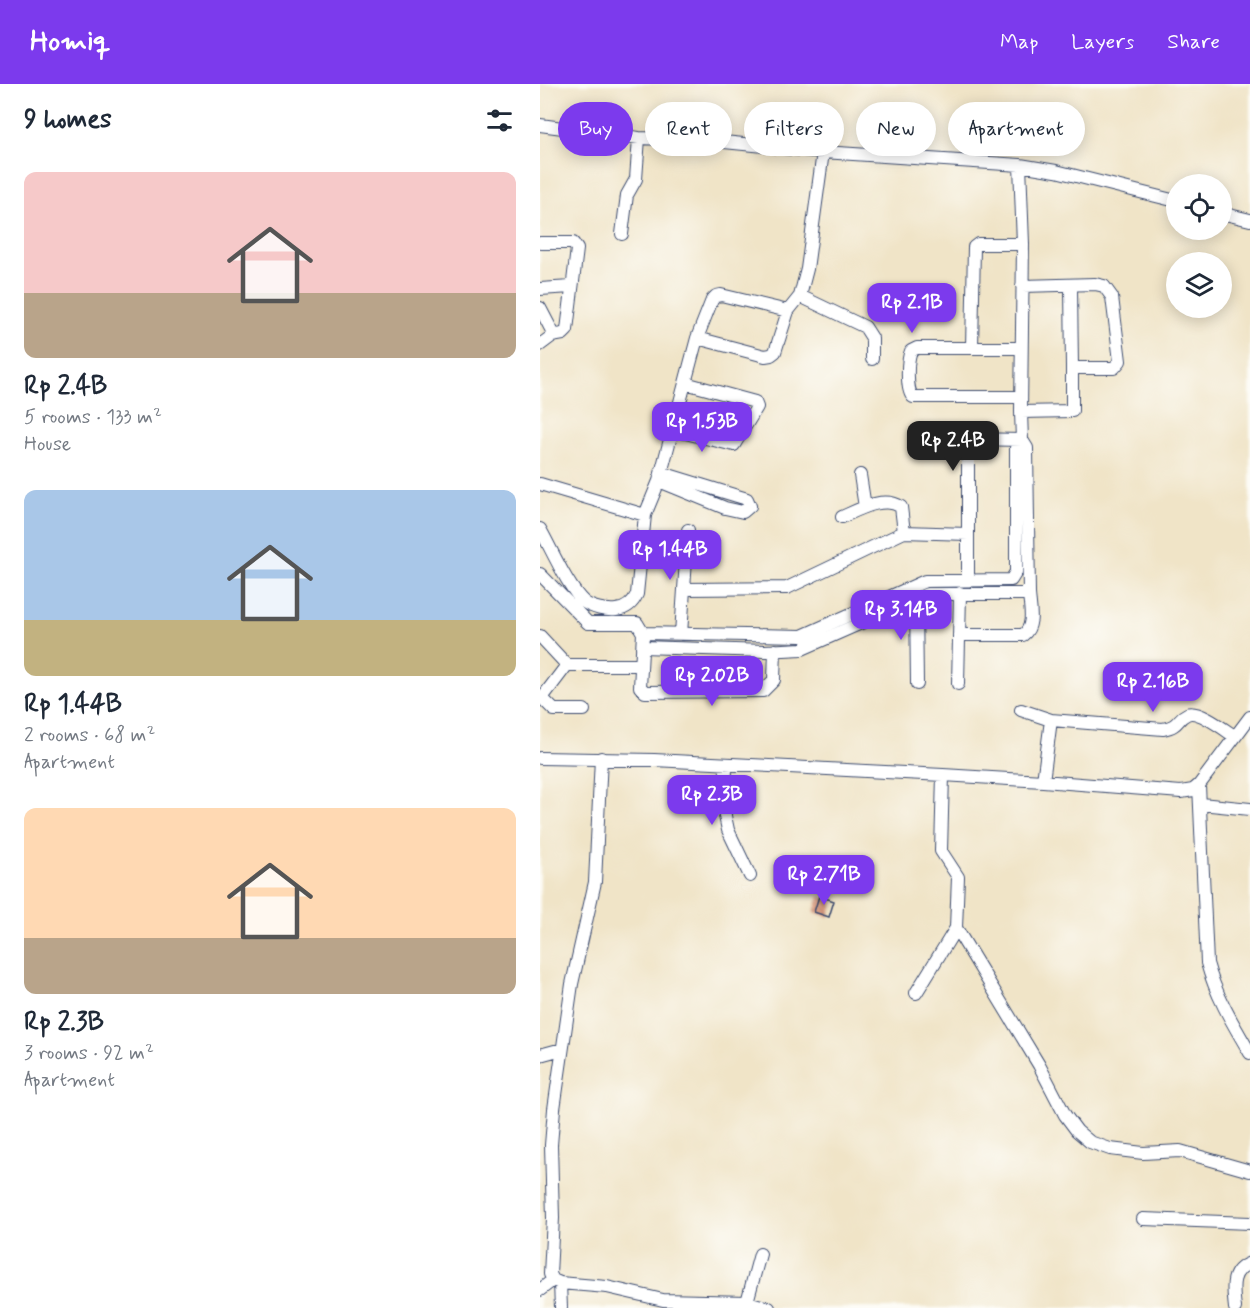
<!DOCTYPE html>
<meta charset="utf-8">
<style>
body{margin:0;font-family:Mynerve,sans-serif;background:#f6f6f7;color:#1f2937;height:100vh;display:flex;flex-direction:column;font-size:22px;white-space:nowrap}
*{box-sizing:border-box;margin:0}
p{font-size:20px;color:#747a83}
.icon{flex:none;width:33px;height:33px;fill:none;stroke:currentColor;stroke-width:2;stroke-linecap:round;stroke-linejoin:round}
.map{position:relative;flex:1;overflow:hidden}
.sheet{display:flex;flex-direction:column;background:#fff;width:540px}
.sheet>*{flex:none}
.hud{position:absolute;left:18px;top:18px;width:570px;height:54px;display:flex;gap:12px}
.buttons{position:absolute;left:626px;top:90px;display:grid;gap:12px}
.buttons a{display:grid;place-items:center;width:66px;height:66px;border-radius:50%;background:#fff;box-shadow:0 3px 15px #0003;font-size:30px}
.price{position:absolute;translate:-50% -51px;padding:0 14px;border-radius:12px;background:#7c3aed;color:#fff;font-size:20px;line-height:39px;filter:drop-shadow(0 2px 3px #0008)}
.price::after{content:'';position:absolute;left:50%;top:36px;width:18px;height:14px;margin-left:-9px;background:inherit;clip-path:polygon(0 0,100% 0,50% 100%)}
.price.on{background:#222;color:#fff}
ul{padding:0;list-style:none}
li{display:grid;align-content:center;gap:12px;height:318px;padding:0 24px}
li span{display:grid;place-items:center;height:186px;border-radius:12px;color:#555}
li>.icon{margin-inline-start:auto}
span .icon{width:108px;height:108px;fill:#fffc;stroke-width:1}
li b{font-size:26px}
h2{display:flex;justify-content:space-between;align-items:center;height:72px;padding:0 24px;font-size:26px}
.pill{padding:0 21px;border-radius:27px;background:#fff;box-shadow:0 3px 15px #0003;font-size:21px;line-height:54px}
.pill.on{background:#7c3aed;color:#fff}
header{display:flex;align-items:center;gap:36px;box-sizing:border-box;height:84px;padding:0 30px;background:#7c3aed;color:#fff}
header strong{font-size:28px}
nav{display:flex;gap:33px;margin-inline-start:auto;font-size:21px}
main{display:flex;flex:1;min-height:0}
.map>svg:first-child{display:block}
.building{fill:url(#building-back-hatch)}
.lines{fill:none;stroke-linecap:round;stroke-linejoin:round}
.minor-casing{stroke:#3b4a6e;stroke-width:14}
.minor{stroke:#fff;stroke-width:12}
</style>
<header>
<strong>Homiq</strong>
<nav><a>Map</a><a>Layers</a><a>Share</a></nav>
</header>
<main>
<section class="sheet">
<h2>9 homes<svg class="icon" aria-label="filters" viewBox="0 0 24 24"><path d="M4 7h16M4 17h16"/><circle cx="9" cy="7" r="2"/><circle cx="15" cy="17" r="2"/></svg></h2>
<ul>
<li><span style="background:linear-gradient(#f6c9c9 65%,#b9a48a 0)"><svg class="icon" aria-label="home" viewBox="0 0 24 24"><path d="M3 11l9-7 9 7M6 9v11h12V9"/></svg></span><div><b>Rp 2.4B</b><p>5 rooms · 133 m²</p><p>House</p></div></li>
<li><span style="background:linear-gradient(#a9c7e8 70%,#c2b280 0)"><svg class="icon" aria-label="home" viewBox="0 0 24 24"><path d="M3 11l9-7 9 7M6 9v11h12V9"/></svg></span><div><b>Rp 1.44B</b><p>2 rooms · 68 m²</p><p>Apartment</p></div></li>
<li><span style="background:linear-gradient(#ffd9b3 70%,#b9a48a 0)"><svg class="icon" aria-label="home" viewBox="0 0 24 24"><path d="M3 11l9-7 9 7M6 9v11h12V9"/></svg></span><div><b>Rp 2.3B</b><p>3 rooms · 92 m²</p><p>Apartment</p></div></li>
</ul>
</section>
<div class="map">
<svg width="710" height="1224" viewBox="0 0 710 1224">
<defs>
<pattern id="building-back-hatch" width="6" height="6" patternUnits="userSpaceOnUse" patternTransform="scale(1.5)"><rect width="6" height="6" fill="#db9779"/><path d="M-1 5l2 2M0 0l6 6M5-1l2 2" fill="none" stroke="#b17c66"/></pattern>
</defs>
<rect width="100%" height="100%" fill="#fdfcf7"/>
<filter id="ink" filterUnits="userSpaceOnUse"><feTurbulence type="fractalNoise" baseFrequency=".0167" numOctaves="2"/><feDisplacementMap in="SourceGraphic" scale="12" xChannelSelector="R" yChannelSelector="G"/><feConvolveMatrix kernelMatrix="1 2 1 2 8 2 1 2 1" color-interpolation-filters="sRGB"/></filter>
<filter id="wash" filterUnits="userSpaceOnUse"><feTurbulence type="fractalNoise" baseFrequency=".008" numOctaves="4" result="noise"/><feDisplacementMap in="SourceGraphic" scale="24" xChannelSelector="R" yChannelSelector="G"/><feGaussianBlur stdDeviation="1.35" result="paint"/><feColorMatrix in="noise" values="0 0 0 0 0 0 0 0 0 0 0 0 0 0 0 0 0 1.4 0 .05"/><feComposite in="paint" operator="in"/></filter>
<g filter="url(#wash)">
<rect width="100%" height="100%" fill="#f0e4c7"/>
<g id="blocks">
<path class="building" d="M 279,812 L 294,817 L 289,833 L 274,828 Z"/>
</g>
</g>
<g filter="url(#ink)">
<use href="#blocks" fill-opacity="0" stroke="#3b4a6e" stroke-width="1.5"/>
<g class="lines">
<defs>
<path id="minor" d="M 228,28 L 265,34 L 271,67
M 0,41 L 99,54 L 174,57 L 283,68 L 480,81 L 516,87 L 636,117
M 681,129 L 710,136
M 82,150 L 87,111 L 96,95 L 99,54
M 0,159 L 33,159 L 37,165 L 27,246 L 23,250 L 12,252
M 531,202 L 532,284
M 0,205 L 31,203
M 260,212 L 325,243 L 332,254 L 332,275
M 0,224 L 12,247 L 12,252 L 0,261
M 157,254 L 225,272 L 231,271 L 235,268 L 248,227 L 260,212 L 267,185 L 283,68
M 432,264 L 481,264
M 481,313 L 373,313 C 366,307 367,276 371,267 L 377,264 L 432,264 L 434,163 L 438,160 L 483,160
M 481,328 L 532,327 L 532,284 L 574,284 L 580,277 L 572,213 L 564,202 L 555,200 L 482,202
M 133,346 L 194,361 L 217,323 L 215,318 L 145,299
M 320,391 L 325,423
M 119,397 L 185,424 L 203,428 L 210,422 L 207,415 L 122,389
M 0,400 L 105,431
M 302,433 C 318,426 344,411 361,423 L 364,448
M 0,445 C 11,464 28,504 44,518 C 52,524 66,527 76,526 C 86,525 93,519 97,510 L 105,431 L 119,397 L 157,254 L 172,216 L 176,212 L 181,211 L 248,227
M 0,490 L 48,539 L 97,539 L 103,549 L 100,603 L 105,608 L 223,607 L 234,596 L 235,566
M 428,496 L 428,359 L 432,355 L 482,356
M 145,505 L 247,504 L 364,448 L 428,450
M 376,515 L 377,600
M 103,549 L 262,552 L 385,497 L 471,496 L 476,488 L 476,364 L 482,356
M 141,550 L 148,446
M 420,551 L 483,551 C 495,542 490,524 489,510
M 0,552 L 27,581 L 101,581
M 102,563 L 225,567 L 262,565 L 387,510 L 489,510 L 487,364 L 482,356 L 481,328 L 483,160 L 480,81
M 27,581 L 2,614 L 14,626 L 44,626
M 418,600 L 420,509
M 481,626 L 511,636 L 623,645 C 640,642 636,635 647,630 C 658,625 685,646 694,652
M 0,674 L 114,676 L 403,691 L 503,697 L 641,708 L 653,706 L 659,701 L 710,633
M 61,674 L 55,798 L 32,900 L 14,1025 L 11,1061 L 13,1134 L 10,1190 L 13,1196 L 20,1199 L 67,1203 L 123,1216 L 207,1218 L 229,1224
M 186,681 L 185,732 L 188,746 L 210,792
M 503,697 L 511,636
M 659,701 L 667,879 C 676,912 693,940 710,969
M 661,720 L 710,725
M 416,844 L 499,981 L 525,1031 L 537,1047 L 550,1058 L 570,1065 L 603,1069 L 640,1067 L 710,1087
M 376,909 L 416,844 L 418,793 L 401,767 L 403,691
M 0,971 L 22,965
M 603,1135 L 710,1139
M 20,1199 L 21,1224
M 0,1206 L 13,1196
M 207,1218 L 220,1170
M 695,1224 C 693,1205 689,1187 710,1179"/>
</defs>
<use href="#minor" class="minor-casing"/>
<use href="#minor" class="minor"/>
</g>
</g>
</svg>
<div class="buttons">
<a><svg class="icon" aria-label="locate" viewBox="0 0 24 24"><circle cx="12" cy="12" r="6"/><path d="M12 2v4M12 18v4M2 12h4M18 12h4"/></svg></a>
<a><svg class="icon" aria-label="layers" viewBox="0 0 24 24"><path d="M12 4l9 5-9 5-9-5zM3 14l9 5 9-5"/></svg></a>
</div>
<b class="price" style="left:372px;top:250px">Rp 2.1B</b>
<b class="price" style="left:162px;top:369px">Rp 1.53B</b>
<b class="price on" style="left:413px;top:388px">Rp 2.4B</b>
<b class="price" style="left:130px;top:497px">Rp 1.44B</b>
<b class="price" style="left:361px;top:557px">Rp 3.14B</b>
<b class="price" style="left:172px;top:623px">Rp 2.02B</b>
<b class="price" style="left:613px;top:629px">Rp 2.16B</b>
<b class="price" style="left:172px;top:742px">Rp 2.3B</b>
<b class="price" style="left:284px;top:822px">Rp 2.71B</b>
<div class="hud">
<a class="pill on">Buy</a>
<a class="pill">Rent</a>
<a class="pill">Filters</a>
<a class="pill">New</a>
<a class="pill">Apartment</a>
</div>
</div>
</main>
